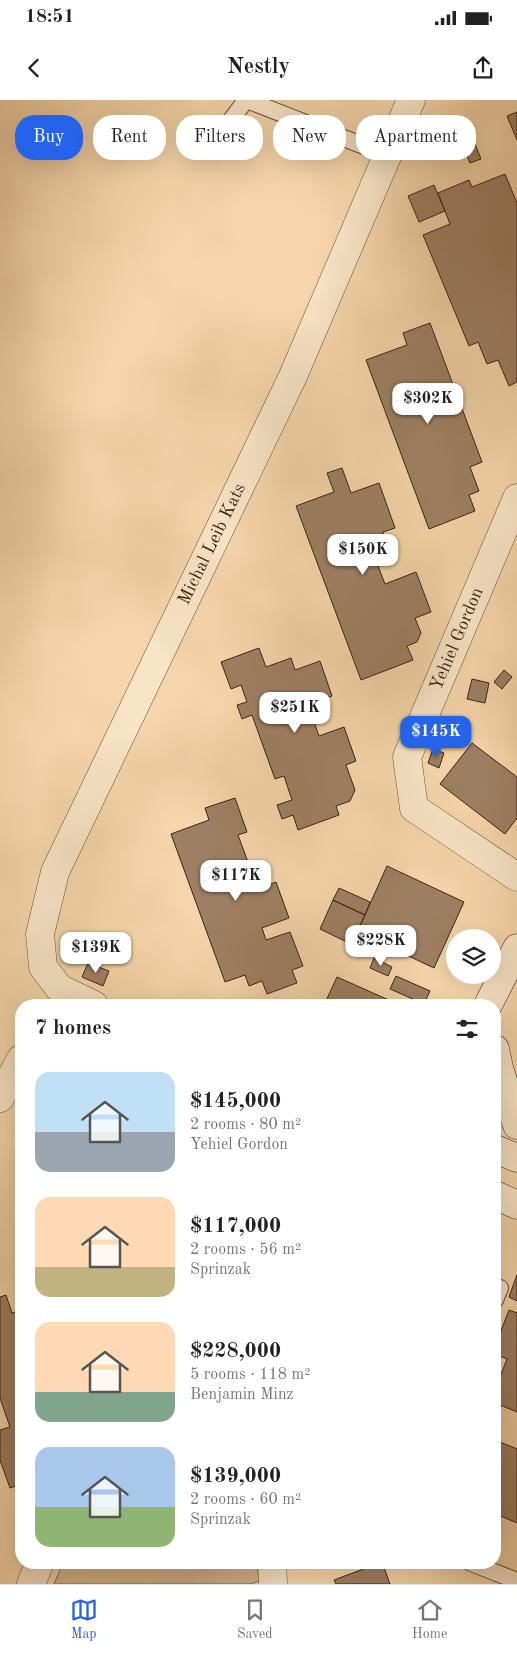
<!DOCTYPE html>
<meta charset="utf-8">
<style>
body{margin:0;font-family:"Old Standard TT",serif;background:#f6f6f6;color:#222;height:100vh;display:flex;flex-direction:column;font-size:19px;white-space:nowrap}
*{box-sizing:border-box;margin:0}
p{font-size:16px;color:#767676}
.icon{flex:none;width:28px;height:28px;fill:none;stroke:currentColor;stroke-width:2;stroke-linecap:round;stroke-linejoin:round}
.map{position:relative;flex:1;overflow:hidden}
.details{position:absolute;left:15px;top:899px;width:486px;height:570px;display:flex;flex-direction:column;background:#fff;border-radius:20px;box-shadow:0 5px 20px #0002}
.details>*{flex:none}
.top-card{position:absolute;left:15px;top:15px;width:488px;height:45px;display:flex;gap:10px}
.buttons{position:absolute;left:446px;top:829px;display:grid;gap:10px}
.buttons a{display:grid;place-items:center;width:55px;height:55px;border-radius:50%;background:#fff;box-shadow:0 5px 20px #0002;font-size:25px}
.price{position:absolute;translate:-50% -42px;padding:0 11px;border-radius:10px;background:#fff;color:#222;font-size:16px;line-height:32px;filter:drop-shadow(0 1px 2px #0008)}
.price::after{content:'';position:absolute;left:50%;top:30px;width:15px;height:11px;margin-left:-8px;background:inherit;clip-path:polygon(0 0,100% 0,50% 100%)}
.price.active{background:#2563eb;color:#fff}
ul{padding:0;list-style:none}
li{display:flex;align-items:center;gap:15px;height:125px;padding:0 20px}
li span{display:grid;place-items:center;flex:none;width:140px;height:100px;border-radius:15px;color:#555}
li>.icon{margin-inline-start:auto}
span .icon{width:60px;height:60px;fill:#fffc;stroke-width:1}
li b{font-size:21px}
h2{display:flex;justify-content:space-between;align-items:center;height:60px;padding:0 20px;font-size:21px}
.tag{padding:0 18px;border-radius:20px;background:#fff;box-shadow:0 5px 20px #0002;font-size:18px;line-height:45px}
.tag.active{background:#2563eb;color:#fff}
.status{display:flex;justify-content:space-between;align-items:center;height:35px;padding:0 25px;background:#fff;direction:ltr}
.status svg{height:14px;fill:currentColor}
header{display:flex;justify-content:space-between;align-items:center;height:65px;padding:0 20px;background:#fff;font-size:22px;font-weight:800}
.tabs{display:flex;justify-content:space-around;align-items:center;height:70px;border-top:1px solid #e0e0e0;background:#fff;font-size:14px;color:#767676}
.tabs a{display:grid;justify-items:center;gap:2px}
.tabs .active{color:#2563eb}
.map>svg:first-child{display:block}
.green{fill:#d6b790;stroke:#8a6c54}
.building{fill:#9d7f63;stroke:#3e2217}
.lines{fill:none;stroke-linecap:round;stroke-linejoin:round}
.lane-casing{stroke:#6c4f3c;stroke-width:18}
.street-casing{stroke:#6c4f3c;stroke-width:29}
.secondary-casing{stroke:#3e2217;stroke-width:29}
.lane{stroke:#f8e4c7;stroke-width:16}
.street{stroke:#f8e4c7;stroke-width:28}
.secondary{stroke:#f8e4c7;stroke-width:28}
.labels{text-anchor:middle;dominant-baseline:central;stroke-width:4.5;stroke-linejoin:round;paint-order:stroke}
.street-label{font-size:18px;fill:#3e2217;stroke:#f8e4c7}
</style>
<div class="status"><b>18:51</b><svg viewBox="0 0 49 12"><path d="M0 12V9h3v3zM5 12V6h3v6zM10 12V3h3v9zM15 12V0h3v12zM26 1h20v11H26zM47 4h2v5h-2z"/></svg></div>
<header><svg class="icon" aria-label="back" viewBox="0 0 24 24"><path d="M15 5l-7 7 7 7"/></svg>Nestly<svg class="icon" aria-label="share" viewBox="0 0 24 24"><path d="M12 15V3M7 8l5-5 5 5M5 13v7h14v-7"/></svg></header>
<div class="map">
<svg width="517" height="1484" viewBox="0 0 517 1484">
<rect width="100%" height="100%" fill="#f5d5a9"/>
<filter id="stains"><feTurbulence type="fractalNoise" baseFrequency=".004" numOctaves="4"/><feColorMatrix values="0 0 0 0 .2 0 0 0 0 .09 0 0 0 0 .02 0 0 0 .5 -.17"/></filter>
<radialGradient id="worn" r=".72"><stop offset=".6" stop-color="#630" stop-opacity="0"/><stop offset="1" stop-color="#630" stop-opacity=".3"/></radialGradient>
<path class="green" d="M 63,1463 L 257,1463 L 259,1481 L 251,1484 L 54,1484 Z"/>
<path class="building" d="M 517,12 L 517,40 L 507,16 Z
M 475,44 L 481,59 L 470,63 L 464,49 Z
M 505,74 L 517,103 L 517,282 L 509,286 L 498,260 L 487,264 L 478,242 L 469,246 L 423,135 L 450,124 L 438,93 L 469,80 L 472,87 Z
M 434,85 L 445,111 L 419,122 L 408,96 Z
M 430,223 L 482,362 L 470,367 L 479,391 L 469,395 L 475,411 L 429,429 L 366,260 L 407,245 L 403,233 Z
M 342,368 L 351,393 L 379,383 L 395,428 L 383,432 L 389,447 L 373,453 L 385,484 L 416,472 L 431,512 L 415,518 L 421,533 L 417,542 L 407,546 L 413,560 L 361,580 L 296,406 L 334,392 L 327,373 Z
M 259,548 L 266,567 L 291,558 L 295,570 L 320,561 L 332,596 L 308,605 L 319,636 L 344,627 L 356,661 L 346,665 L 355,690 L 350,701 L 336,706 L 339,715 L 298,730 L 293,715 L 282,719 L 277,705 L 292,700 L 284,676 L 275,679 L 252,615 L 242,619 L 237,605 L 247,602 L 241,585 L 231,589 L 221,562 Z
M 504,570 L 512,577 L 502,589 L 494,582 Z
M 472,579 L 489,583 L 485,603 L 467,599 Z
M 472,643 L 517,677 L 517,718 L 505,734 L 440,684 Z
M 433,649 L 444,653 L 439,668 L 428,663 Z
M 235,698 L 247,732 L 238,735 L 258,789 L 276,782 L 289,818 L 262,828 L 266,840 L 290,832 L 303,866 L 292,870 L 297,883 L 267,894 L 262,881 L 249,886 L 245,875 L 225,882 L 171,734 L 209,720 L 205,708 Z
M 387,766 L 464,802 L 434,868 L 400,852 L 402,846 L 360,826 Z
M 339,788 L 370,802 L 365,815 L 333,800 Z
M 333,800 L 365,815 L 351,844 L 320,829 Z
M 374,858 L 392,867 L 388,876 L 370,868 Z
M 88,863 L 109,871 L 103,886 L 82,877 Z
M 396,876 L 430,891 L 424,904 L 390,889 Z
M 337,877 L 400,905 L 324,905 Z
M 517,1175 L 517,1201 L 509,1197 Z
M 6,1195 L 12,1213 L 19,1211 L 21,1217 L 21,1384 L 10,1388 L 0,1360 L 0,1330 L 10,1327 L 0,1298 L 0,1197 Z
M 509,1210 L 517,1213 L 517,1312 L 495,1303 L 495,1290 L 507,1259 L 495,1254 L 495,1246 Z
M 495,1340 L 517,1349 L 517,1423 L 496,1414 L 495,1415 Z
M 382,1462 L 390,1484 L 336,1484 L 334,1480 Z"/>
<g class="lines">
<defs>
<path id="lane" d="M 247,0 L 387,55
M 231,20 L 246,0
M 495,1200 L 500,1188
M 469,1462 L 517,1481"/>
<path id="street" d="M 517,398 L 407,657 L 414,708 L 517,777
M 94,905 L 59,888 L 43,867 L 40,834 L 55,772 L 293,276 L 411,0
M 0,998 L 21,959
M 272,1462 L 273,1484
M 31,1484 L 40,1462"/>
<path id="secondary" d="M 488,905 L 517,848
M 495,949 L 499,968 L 517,1025
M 495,1049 L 517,1058
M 495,1095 L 517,1105"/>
</defs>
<use href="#lane" class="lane-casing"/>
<use href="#street" class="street-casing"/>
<use href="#secondary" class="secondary-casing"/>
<use href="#lane" class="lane"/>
<use href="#street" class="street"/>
<use href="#secondary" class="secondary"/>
</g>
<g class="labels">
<g class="street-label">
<text transform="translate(212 444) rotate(-64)">Michal Leib Kats</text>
<text transform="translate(457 539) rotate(-67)">Yehiel Gordon</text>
</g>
</g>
<rect width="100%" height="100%" filter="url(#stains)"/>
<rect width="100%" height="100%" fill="url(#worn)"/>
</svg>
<div class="buttons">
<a><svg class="icon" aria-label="layers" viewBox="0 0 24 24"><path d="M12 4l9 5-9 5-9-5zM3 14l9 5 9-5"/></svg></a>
</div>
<b class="price" style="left:428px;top:325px">$302K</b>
<b class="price" style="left:363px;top:476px">$150K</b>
<b class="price" style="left:295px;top:634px">$251K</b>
<b class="price active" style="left:436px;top:658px">$145K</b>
<b class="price" style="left:236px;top:802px">$117K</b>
<b class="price" style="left:381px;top:867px">$228K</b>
<b class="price" style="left:96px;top:874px">$139K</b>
<div class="top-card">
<a class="tag active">Buy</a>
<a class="tag">Rent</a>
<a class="tag">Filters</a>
<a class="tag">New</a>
<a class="tag">Apartment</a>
</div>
<section class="details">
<h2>7 homes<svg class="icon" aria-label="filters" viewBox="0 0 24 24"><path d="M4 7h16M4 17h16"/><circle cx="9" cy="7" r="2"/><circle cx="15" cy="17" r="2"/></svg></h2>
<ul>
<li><span style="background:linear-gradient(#bfe0f5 60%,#9aa5b1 0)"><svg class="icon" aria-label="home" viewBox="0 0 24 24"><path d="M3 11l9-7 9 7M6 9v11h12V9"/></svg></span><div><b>$145,000</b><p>2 rooms · 80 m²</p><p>Yehiel Gordon</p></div></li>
<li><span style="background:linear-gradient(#ffd9b3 70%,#c2b280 0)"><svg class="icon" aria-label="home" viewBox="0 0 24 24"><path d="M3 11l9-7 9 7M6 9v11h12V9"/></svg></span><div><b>$117,000</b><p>2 rooms · 56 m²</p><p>Sprinzak</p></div></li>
<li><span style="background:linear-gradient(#ffd9b3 70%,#7fa58c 0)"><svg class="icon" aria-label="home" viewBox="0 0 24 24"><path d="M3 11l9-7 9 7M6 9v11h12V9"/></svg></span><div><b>$228,000</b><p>5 rooms · 118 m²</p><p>Benjamin Minz</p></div></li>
<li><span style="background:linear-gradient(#a9c7e8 60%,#8fb573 0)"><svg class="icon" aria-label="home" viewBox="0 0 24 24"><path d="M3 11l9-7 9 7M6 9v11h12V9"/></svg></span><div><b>$139,000</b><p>2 rooms · 60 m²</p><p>Sprinzak</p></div></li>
</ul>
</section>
</div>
<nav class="tabs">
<a class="active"><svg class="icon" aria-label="map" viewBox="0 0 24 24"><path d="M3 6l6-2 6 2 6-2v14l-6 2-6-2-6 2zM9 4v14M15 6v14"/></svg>Map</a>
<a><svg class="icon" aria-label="saved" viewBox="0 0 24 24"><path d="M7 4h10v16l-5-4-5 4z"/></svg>Saved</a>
<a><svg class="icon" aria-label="home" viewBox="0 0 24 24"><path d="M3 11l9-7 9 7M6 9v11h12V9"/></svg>Home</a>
</nav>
